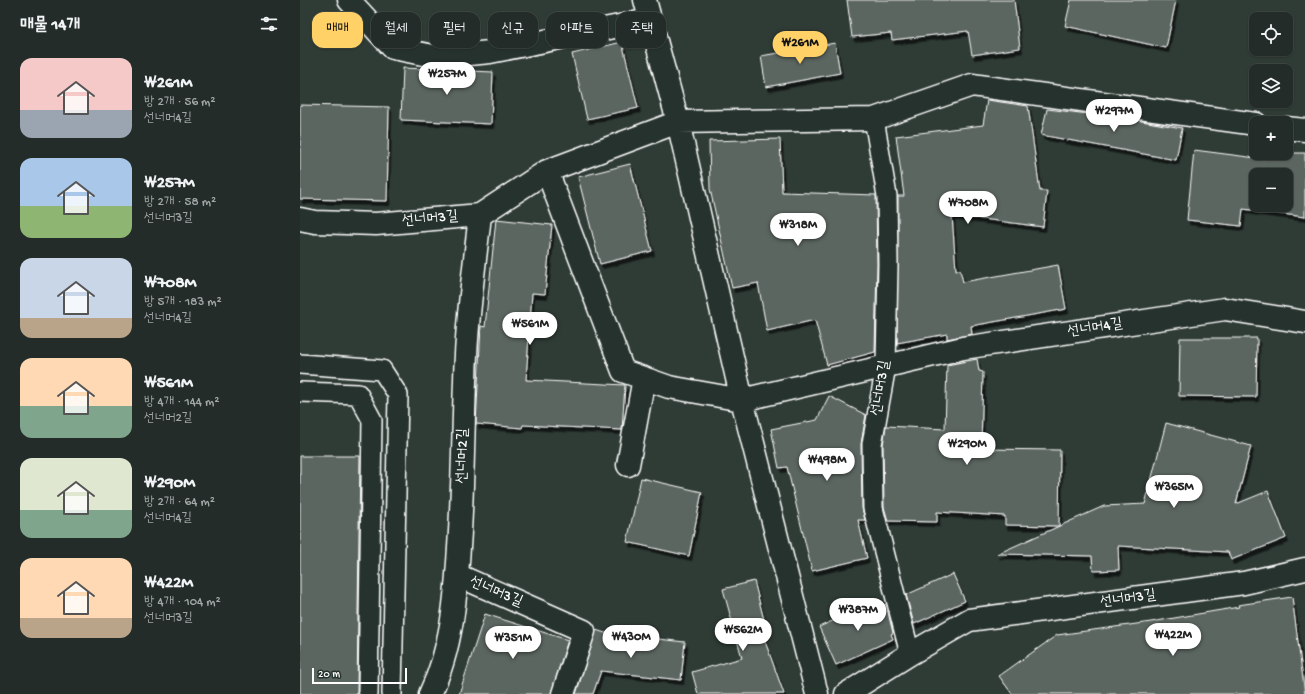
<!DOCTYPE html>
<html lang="ko">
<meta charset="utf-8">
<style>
body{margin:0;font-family:"Gochi Hand","Poor Story",sans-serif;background:#2b3430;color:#f1f3f6;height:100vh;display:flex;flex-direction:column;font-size:15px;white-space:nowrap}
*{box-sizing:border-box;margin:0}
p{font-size:13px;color:#a3a7a8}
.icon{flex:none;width:22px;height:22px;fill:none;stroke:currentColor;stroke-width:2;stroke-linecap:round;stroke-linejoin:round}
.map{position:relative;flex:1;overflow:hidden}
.panel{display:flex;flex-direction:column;background:#232c28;width:300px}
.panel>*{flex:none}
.hud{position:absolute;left:12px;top:12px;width:380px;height:36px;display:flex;gap:8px}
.controls{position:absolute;left:949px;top:12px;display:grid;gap:8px}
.controls a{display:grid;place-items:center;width:44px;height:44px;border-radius:8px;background:#232c28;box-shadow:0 1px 3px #0004,0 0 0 1px #404845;font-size:20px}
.scale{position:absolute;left:12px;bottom:10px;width:95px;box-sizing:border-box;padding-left:4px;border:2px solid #fff;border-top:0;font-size:11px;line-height:14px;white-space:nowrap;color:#fff;-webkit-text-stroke:3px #26332d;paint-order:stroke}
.price{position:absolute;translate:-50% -34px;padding:0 9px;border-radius:14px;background:#fff;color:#222;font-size:13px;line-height:26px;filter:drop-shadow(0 1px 2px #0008)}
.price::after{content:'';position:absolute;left:50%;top:24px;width:12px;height:9px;margin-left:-6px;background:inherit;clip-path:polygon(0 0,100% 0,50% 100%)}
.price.selected{background:#ffd166;color:#111}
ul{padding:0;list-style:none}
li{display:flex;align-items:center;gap:12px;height:100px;padding:0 20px}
li span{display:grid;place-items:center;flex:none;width:112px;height:80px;border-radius:12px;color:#555}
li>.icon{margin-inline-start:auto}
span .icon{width:48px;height:48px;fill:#fffc;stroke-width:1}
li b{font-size:17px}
h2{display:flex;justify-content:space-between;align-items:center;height:48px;padding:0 20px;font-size:17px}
.tag{padding:0 14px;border-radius:12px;background:#232c28;box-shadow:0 1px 3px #0004,0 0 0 1px #404845;font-size:14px;line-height:36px}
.tag.selected{background:#ffd166;color:#111}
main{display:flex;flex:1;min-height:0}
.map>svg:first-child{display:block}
.building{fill:#5b6661;stroke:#fff;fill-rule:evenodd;filter:url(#shadow)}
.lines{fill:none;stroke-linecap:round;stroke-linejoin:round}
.lane-casing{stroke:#fff;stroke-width:22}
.street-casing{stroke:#fff;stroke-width:25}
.lane{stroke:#26332d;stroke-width:19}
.street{stroke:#26332d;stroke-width:22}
.labels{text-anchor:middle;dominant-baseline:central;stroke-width:3;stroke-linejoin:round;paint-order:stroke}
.street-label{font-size:15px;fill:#fff;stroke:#26332d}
</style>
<main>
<section class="panel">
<h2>매물 14개<svg class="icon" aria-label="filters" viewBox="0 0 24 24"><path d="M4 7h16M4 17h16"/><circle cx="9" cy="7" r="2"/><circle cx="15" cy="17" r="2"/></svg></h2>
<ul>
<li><span style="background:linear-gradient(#f6c9c9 65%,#9aa5b1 0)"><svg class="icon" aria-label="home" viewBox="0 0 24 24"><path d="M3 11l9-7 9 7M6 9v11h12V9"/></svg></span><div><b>₩261M</b><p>방 2개 · 56 m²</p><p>선너머4길</p></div></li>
<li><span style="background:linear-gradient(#a9c7e8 60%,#8fb573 0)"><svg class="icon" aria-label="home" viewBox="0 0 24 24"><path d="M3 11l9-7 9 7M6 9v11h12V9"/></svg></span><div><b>₩257M</b><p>방 2개 · 58 m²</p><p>선너머3길</p></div></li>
<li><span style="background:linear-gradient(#c9d6e8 75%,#b9a48a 0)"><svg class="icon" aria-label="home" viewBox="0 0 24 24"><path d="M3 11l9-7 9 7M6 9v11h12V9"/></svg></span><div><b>₩708M</b><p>방 5개 · 183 m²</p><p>선너머4길</p></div></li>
<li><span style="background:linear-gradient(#ffd9b3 60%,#7fa58c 0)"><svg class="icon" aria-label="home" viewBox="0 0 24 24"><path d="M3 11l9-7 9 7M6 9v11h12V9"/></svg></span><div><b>₩561M</b><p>방 4개 · 144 m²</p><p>선너머2길</p></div></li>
<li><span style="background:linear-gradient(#dfe7d0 65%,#7fa58c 0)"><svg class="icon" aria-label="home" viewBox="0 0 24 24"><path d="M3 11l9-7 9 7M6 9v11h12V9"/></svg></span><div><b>₩290M</b><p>방 2개 · 64 m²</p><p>선너머4길</p></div></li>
<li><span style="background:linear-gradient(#ffd9b3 75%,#b9a48a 0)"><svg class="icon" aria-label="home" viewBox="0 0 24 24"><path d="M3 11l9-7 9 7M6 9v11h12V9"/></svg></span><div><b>₩422M</b><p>방 4개 · 104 m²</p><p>선너머3길</p></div></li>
</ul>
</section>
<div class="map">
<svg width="1005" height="694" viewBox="0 0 1005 694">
<defs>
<filter id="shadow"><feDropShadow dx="2.5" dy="4.5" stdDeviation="0" flood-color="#0009"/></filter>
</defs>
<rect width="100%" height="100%" fill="#2f3b35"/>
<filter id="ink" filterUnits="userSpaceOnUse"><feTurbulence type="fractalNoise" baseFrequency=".025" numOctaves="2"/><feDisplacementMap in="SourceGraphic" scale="8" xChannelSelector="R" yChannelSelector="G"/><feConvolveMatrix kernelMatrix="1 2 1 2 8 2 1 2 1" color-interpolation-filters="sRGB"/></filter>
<g filter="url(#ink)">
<path class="building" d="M 547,0 L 714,0 L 720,48 L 672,55 L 668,31 L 592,40 L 591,33 L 552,37 Z
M 771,0 L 876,0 L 866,48 L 765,26 Z
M 322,42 L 338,108 L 287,119 L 272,54 Z
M 535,43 L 540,73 L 466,87 L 461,56 Z
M 103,68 L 193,72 L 191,124 L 101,120 Z
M 687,100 L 728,106 L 740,191 L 747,191 L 743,227 L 652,215 L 656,270 L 660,270 L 663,282 L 758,265 L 766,309 L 671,326 L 672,334 L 647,339 L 647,334 L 597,343 L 598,196 L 604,196 L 596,136 L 683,125 Z
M 0,105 L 89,107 L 87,201 L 0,199 Z
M 747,109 L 830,119 L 882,128 L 876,160 L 741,135 Z
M 480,139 L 482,192 L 576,195 L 577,264 L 575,352 L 527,365 L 515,320 L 467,331 L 458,283 L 432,288 L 410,189 L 409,141 Z
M 894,150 L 964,159 L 965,153 L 1005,153 L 1005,217 L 943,209 L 941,226 L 887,220 ZM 956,175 L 986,175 L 986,205 L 956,205 Z
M 330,164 L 352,251 L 300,264 L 278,177 Z
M 196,219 L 252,225 L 245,294 L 232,293 L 226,380 L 325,385 L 322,430 L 223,425 L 222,428 L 176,424 L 181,326 L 185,327 Z
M 880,338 L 957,338 L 956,397 L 879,396 Z
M 677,359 L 679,371 L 683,372 L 681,449 L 760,450 L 759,526 L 705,525 L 705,516 L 637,512 L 637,522 L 588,521 L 584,507 L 583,445 L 586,426 L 645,429 L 647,365 Z
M 529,396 L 566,415 L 561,444 L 562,508 L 565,520 L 558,520 L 567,558 L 512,571 L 487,467 L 479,468 L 471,429 L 517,420 Z
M 866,423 L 951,446 L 936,504 L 968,491 L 986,538 L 931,560 L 928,552 L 818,546 L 819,570 L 793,571 L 792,556 L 697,554 L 804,506 L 845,504 Z
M 0,456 L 60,456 L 57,694 L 0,694 Z
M 341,478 L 402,492 L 389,556 L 327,542 Z
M 653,574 L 665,601 L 614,624 L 606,595 Z
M 454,581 L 464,620 L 458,622 L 484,694 L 398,694 L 392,672 L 442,658 L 423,589 Z
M 992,597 L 1005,694 L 712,694 L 699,676 L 757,635 L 851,622 L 939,607 L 938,605 Z
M 577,601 L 579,608 L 586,604 L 593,633 L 591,634 L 593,639 L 536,665 L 519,627 Z
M 185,614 L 268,640 L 251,694 L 159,694 Z
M 296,630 L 305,633 L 385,642 L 381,680 L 301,671 L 293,694 L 276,694 Z"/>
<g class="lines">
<defs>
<path id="lane" d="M 574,119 L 587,196 L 588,264 L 586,366 L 572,444 L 573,508 L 610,654
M 0,364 L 82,370 L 98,395 L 92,694
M 0,392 L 58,394 L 72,420 L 68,694"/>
<path id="street" d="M 49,0 L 93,48 L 138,57 L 190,52 L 349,20
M 345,0 L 378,122 L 442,400 L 517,694
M 986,128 L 1005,130
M 247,171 L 323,371 L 369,387 L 442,400 L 663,348 L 925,309 L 1005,322
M 0,219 L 15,222 L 76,224 L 180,215 L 247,171 L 378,122 L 574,119 L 672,85 L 956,124
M 328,465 L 344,378
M 157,575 L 284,631 L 263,694
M 130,694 C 152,649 156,596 159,547 C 163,492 163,436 165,381 C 166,326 174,270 180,215
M 546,694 L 610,654 L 669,620 L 944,583 L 1005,569"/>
</defs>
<use href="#lane" class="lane-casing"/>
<use href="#street" class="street-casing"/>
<use href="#lane" class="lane"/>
<use href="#street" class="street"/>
</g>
</g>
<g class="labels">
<g class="street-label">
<text transform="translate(130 219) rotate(-5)">선너머3길</text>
<text transform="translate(795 328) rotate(-9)">선너머4길</text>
<text transform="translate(581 388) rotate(-81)">선너머3길</text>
<text transform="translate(163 456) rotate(-89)">선너머2길</text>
<text transform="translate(196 592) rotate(23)">선너머3길</text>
<text transform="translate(828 599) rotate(-8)">선너머3길</text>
</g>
</g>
</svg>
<div class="controls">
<a><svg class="icon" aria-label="locate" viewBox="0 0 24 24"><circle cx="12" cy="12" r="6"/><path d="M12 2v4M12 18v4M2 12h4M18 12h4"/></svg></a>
<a><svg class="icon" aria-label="layers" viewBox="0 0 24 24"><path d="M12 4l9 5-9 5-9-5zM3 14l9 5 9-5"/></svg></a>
<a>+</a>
<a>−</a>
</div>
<div class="scale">20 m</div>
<b class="price selected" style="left:500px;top:65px">₩261M</b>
<b class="price" style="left:147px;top:96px">₩257M</b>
<b class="price" style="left:814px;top:133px">₩297M</b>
<b class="price" style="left:668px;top:225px">₩708M</b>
<b class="price" style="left:498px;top:247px">₩318M</b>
<b class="price" style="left:230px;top:346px">₩561M</b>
<b class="price" style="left:667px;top:466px">₩290M</b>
<b class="price" style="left:527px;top:482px">₩498M</b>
<b class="price" style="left:874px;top:509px">₩365M</b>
<b class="price" style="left:558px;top:632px">₩387M</b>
<b class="price" style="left:443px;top:652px">₩562M</b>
<b class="price" style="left:873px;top:657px">₩422M</b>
<b class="price" style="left:331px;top:659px">₩430M</b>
<b class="price" style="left:213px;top:660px">₩351M</b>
<div class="hud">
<a class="tag selected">매매</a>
<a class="tag">월세</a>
<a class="tag">필터</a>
<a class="tag">신규</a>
<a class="tag">아파트</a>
<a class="tag">주택</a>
</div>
</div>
</main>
